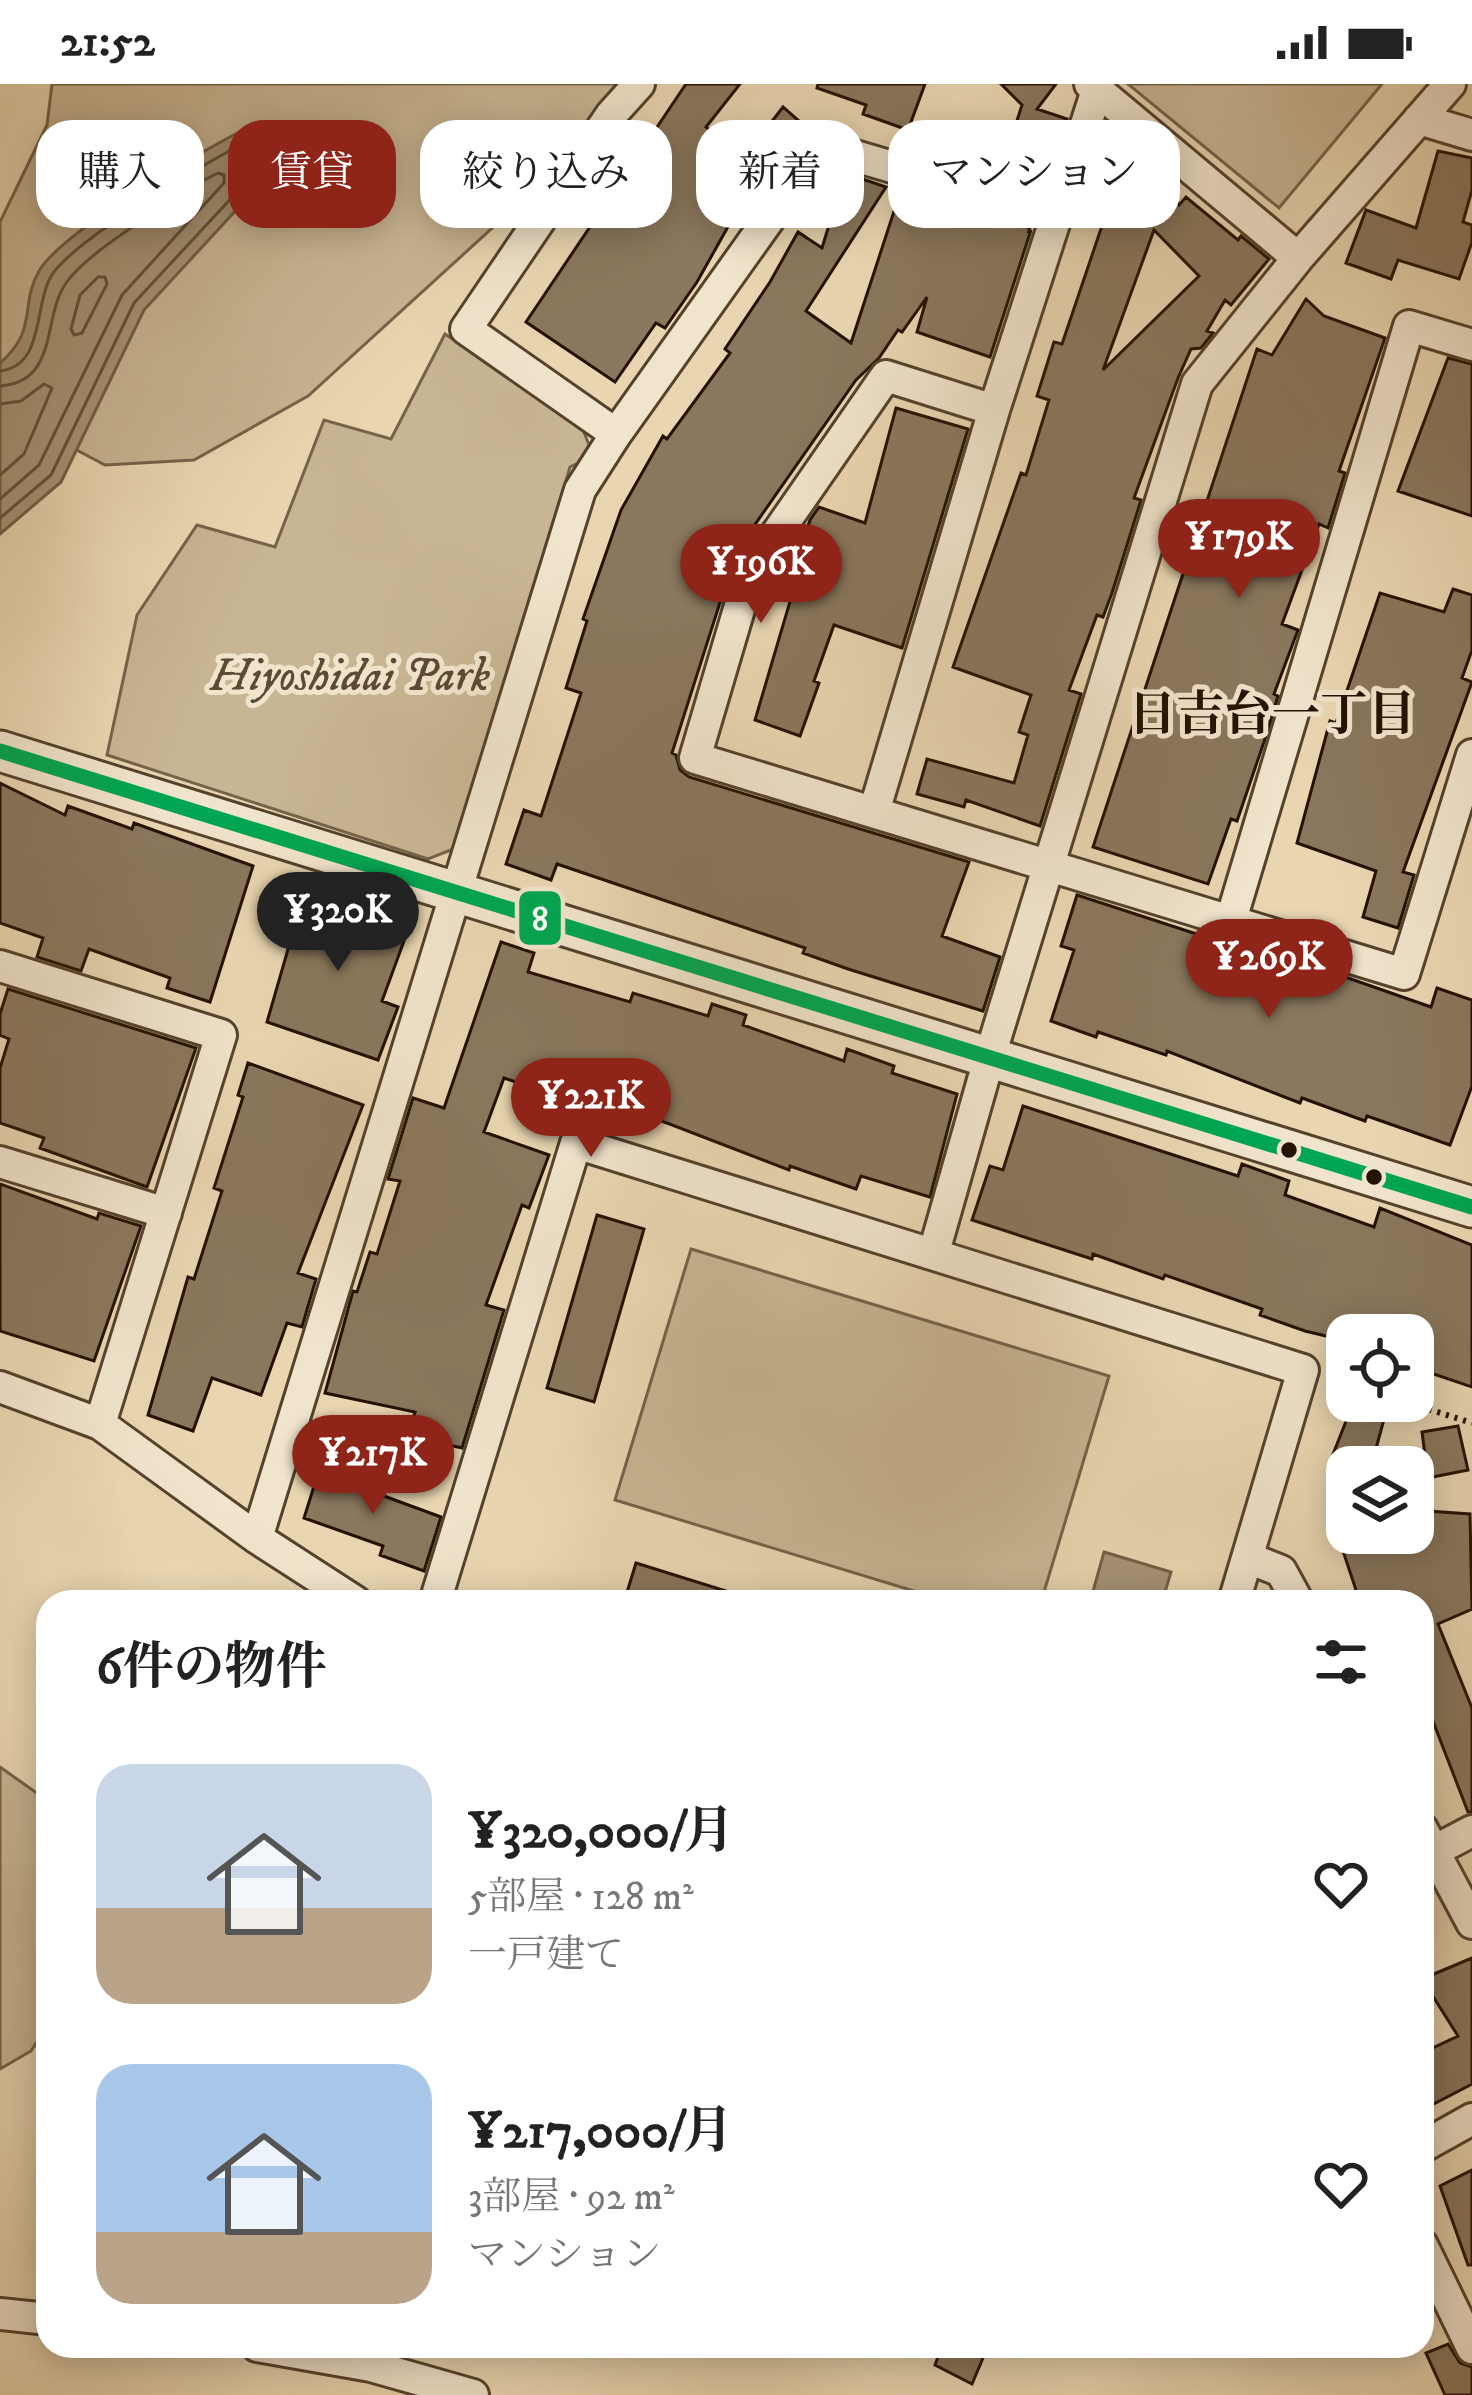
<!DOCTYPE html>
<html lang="ja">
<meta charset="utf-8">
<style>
body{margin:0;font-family:"IM FELL DW Pica","Noto Serif JP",serif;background:#f6f6f6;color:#222;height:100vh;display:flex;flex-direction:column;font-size:45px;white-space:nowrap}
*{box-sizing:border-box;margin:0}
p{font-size:39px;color:#767676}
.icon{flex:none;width:66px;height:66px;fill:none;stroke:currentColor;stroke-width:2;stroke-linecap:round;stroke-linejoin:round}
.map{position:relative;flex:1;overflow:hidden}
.details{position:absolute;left:36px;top:1506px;width:1398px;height:768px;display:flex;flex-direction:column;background:#fff;border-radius:36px;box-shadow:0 6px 30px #0003}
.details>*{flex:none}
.banner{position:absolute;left:36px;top:36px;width:1401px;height:108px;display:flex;gap:24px}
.fabs{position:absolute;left:1326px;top:1230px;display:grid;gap:24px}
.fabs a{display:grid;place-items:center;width:108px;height:108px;border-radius:24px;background:#fff;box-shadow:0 6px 30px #0003;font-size:60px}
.price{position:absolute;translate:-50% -102px;padding:0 27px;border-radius:42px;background:#8f2418;color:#fff;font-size:39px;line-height:78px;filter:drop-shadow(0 3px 6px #0008)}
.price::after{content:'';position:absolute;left:50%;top:72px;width:36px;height:27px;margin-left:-18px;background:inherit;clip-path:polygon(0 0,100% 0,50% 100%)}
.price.active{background:#222;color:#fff}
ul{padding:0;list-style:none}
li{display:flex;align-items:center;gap:36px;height:300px;padding:0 60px}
li span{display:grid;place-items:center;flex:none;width:336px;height:240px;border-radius:36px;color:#555}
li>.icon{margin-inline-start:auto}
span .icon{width:144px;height:144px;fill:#fffc;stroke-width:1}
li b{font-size:51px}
h2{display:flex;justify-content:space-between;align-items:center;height:144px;padding:0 60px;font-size:51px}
.chip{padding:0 42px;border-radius:36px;background:#fff;box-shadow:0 6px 30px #0003;font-size:42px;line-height:108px}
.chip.active{background:#8f2418;color:#fff}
.status{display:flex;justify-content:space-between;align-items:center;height:84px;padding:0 60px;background:#fff;direction:ltr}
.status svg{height:33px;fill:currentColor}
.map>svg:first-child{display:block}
.green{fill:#c8b593;stroke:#76634a;stroke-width:3}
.water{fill:#a69375;stroke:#725f47;stroke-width:3}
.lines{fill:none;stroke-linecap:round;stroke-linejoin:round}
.shore{stroke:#65523b;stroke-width:3}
.building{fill:#8a775d;stroke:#241101;stroke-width:3;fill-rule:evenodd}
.minor-casing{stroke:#55422d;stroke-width:36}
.tertiary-casing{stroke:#55422d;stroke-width:45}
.path{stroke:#241101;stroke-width:6;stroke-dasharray:3 6;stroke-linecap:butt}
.minor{stroke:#f1e4cc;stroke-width:30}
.tertiary{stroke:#f1e4cc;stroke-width:39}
.bus-1-casing{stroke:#f1e4cc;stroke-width:24}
.bus-1{stroke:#00a651;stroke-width:15}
.bus-dot{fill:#241101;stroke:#f1e4cc;stroke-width:4.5}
.labels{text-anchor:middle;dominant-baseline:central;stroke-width:10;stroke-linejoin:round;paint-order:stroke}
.park-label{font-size:45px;font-style:italic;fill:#5d4a34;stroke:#f1e4cc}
.neighbourhood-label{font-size:48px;font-weight:bold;fill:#241101;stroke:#f1e4cc}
.line-badge{stroke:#f1e4cc;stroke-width:4.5}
.badge-label{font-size:33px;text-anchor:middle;font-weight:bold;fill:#fff}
</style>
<div class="status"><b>21:52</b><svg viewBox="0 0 49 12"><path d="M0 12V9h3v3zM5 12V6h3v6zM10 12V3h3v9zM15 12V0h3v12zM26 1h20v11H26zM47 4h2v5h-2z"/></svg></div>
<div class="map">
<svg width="1472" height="2311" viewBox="0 0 1472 2311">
<rect width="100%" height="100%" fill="#e9d6b1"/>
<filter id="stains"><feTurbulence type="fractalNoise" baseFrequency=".00167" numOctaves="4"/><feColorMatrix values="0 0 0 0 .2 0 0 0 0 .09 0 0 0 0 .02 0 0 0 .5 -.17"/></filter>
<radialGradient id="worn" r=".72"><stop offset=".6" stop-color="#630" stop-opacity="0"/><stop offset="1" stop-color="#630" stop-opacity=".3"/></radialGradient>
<path class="green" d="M 52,0 L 634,0 L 546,95 L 308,312 L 194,376 L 105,381 L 33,343 L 0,309 L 0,138 L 47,41 Z
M 1128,0 L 1382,0 L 1279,124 Z
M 445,250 L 582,343 L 589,361 L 578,379 L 570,383 L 456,764 L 428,775 L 107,671 L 137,531 L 197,441 L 275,463 L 324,336 L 391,355 Z
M 691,1165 L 1109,1292 L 1041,1518 L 950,1518 L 615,1416 Z
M 0,1683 L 48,1717 L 48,1941 L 31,1967 L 0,1985 Z"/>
<path class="water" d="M 255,40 L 278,61 L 274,85 L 144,226 L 61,398 L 0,450 L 0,279 C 39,245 19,222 39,187 C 63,146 209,63 255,40 Z
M 1104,1468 L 1171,1488 L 1162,1518 L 1090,1518 Z"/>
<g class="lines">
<path class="shore" d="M 98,193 L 105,193 L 107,200 L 82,249 L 74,251 L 71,245 L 80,211 Z
M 0,287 C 44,282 34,224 50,194 C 69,158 210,76 250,56 L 263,63 L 262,81 L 134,219 L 51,391 L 0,434
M 0,302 C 59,298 42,233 66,199 C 90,165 166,123 202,97 L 218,89 L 224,91 L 224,99 L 122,211 L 39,381 L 0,415
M 0,320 L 21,317 L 44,300 L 52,304 L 24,370 L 0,391"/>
</g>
<path class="building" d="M 686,0 L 740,0 L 706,43 L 743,75 L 783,23 L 809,46 L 737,135 L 734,132 L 697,198 L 665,244 L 656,239 L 615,298 L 526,238 Z
M 818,0 L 925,0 L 908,46 L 863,30 L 866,21 L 817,4 Z
M 1001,0 L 1056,0 L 1037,25 L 1067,35 L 1050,89 L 1005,74 L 1022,21 Z
M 1127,59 L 1179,121 L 1186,113 L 1238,156 L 1241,152 L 1269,175 L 1231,221 L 1225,216 L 1207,247 L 1213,249 L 1201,264 L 1191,265 L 1178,294 L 1134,414 L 1141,416 L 1112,509 L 1103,533 L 1097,531 L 1069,606 L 1081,610 L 1040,742 L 966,716 L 964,723 L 917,710 L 927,675 L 1014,699 L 1028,651 L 1019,648 L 1031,611 L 953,583 L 1021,389 L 1026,391 L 1049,316 L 1037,312 L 1054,258 L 1062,260 L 1108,124 L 1087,100 L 1089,94 ZM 1154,146 L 1199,192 L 1103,286 Z
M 1438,67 L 1472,74 L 1472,106 L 1463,138 L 1472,141 L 1472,158 L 1459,195 L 1398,176 L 1391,195 L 1346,179 L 1366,126 L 1416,144 Z
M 845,89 L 886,103 L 806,227 L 851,259 L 900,109 L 982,137 L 984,130 L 1030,144 L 1028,149 L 1031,146 L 990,273 L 917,248 L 927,213 L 902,248 L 898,246 L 879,274 L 856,296 L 712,502 L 724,506 L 672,669 L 676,671 L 680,686 L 689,693 L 969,778 L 942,852 L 1000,873 L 983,927 L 848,885 L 803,869 L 805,864 L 557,780 L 551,796 L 506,780 L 524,726 L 541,732 L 581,609 L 566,604 L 587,537 L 583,535 L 621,426 L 663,352 L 667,355 L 730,269 L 725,265 L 770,198 L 798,148 L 822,164 Z
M 1306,215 L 1324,232 L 1385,254 L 1339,387 L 1345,389 L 1328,444 L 1319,440 L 1282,540 L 1298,546 L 1274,610 L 1278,612 L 1266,652 L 1237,737 L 1231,735 L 1208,800 L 1093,763 L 1257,265 L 1272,271 Z
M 1448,274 L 1472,280 L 1472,432 L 1398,407 Z
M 896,324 L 968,345 L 902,564 L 834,541 L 814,597 L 819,599 L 800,652 L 755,636 L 802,477 L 797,475 L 810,436 L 819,423 L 865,439 Z
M 1453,505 L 1472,511 L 1472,566 L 1462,594 L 1472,598 L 1403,788 L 1414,791 L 1398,844 L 1363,833 L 1376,787 L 1297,759 L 1330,637 L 1336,639 L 1380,509 L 1444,528 Z
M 0,699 L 65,731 L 68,722 L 132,745 L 134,739 L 253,782 L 210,918 L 167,904 L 170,894 L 89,865 L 81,887 L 37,873 L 43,854 L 0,839 Z
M 308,796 L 355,813 L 350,825 L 408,846 L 382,917 L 398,923 L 378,976 L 267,938 Z
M 1077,811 L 1267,873 L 1268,869 L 1331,888 L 1431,923 L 1437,904 L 1472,916 L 1472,1002 L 1450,1061 L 1367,1032 L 1365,1037 L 1302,1014 L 1300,1019 L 1167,967 L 1166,971 L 1098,948 L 1096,953 L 1051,937 L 1074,866 L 1061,862 Z
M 501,858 L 534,869 L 528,888 L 630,918 L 633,909 L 708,932 L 712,920 L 746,931 L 743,941 L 844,977 L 847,965 L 894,982 L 892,989 L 957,1010 L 930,1113 L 861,1092 L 856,1105 L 790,1082 L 789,1086 L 654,1034 L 651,1044 L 504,994 L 484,1048 L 549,1071 L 529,1124 L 522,1121 L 486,1221 L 504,1226 L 462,1364 L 407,1352 L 415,1328 L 325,1309 L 353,1207 L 357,1208 L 370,1168 L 377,1170 L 400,1097 L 388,1095 L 413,1014 L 444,1024 Z
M 8,905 L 196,964 L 147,1103 L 40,1064 L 44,1054 L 0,1039 L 0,984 L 9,955 L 0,951 L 0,930 Z
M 248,979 L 363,1021 L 298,1189 L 316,1195 L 302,1243 L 287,1239 L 261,1311 L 212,1294 L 193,1347 L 148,1331 L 188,1193 L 194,1195 L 222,1107 L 214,1104 L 243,1013 L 238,1011 Z
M 1023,1022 L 1238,1092 L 1242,1080 L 1289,1097 L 1285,1111 L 1374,1143 L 1380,1124 L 1472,1161 L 1472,1303 L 1416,1284 L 1428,1251 L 1413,1251 L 1413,1241 L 1407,1251 L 1347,1251 L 1347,1257 L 1305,1247 L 1260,1231 L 1262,1225 L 1165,1191 L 1163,1195 L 1093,1170 L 1092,1175 L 972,1136 L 990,1082 L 1003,1086 Z
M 0,1100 L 97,1135 L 99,1129 L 141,1142 L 94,1277 L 0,1247 Z
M 597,1131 L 644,1145 L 594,1318 L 547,1304 Z
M 1354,1317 L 1389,1317 L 1371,1383 L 1328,1383 Z
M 1458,1342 L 1468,1386 L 1428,1394 L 1422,1348 Z
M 321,1380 L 368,1397 L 365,1405 L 441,1433 L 424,1487 L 380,1471 L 383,1462 L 304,1434 Z
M 1413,1426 L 1470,1430 L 1472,1525 L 1438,1540 L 1472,1624 L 1472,1728 L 1468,1728 L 1422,1609 L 1422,1518 L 1360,1518 L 1337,1449 L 1413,1449 Z
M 636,1479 L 742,1512 L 741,1518 L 624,1518 Z
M 1472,1874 L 1472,2000 L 1422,2026 L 1422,1969 L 1458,1952 L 1422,1895 Z
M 1472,2086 L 1472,2181 L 1468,2181 L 1440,2102 Z
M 1448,2260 L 1460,2279 L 1472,2283 L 1472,2311 L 1445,2311 L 1426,2269 Z
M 942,2262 L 988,2262 L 972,2300 L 935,2281 Z"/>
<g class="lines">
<defs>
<path id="minor" d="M 1090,0 L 1298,174
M 1097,6 L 994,326 L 886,292 L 750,488 L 695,674 L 1404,890 L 1472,671
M 1419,35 L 1472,51
M 616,350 L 821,62 L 1055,131
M 874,728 L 994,326
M 1231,836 L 1409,242 L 1472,261
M 0,882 L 221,951 L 100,1340
M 0,1078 L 166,1129
M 934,1168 L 989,975 L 1197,300 L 1298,174 L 1450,0
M 0,1303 L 100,1340 L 257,1454 L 356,1518
M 257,1454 L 580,406 L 616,350 L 466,245 L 611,31 L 639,0
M 1248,1474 L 1281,1487 L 1298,1518
M 435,1518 L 576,1059 L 1303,1286 L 1234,1518
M 1422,1745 L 1472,1839
M 1434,1767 L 1472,1747
M 1422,2063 L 1472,2035
M 1422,2161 L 1472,2264
M 0,2230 L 48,2235
M 257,2262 L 371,2282 L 473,2311"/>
<path id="tertiary" d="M 0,667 L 1472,1123"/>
</defs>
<use href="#minor" class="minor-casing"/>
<use href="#tertiary" class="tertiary-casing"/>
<path class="path" d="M 1330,1294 L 1347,1299
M 1403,1317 L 1472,1339"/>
<use href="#minor" class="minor"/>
<use href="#tertiary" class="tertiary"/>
<defs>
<path id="bus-1" d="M 0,667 L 1472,1123"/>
</defs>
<use href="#bus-1" class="bus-1-casing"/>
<use href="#bus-1" class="bus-1"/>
</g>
<g class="bus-dot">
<circle cx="1289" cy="1066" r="10"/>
<circle cx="1374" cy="1093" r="10"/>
</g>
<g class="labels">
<g class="park-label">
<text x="350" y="593">Hiyoshidai Park</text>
</g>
<g class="neighbourhood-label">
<text x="1272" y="632">日吉台一丁目</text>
</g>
</g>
<rect class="line-badge" x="517" y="805" width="46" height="58" rx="12" fill="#00a651"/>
<g class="badge-label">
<text x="540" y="846">8</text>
</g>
<rect width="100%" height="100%" filter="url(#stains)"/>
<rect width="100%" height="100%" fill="url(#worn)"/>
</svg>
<div class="fabs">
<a><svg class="icon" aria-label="locate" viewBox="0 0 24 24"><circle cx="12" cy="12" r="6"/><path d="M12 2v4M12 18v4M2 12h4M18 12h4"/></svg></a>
<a><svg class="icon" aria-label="layers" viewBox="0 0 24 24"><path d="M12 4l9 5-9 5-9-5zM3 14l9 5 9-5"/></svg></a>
</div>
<b class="price" style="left:1239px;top:517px">¥179K</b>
<b class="price" style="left:761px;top:542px">¥196K</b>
<b class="price active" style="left:338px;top:890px">¥320K</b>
<b class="price" style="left:1269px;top:937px">¥269K</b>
<b class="price" style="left:591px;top:1076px">¥221K</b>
<b class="price" style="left:373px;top:1433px">¥217K</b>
<div class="banner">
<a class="chip">購入</a>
<a class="chip active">賃貸</a>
<a class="chip">絞り込み</a>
<a class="chip">新着</a>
<a class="chip">マンション</a>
</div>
<section class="details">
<h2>6件の物件<svg class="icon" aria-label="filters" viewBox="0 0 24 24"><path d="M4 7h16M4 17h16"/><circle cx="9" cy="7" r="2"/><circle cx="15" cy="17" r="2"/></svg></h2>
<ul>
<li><span style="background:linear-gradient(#c9d6e8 60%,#b9a48a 0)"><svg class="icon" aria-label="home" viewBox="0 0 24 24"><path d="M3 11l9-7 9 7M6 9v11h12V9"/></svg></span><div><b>¥320,000/月</b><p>5部屋 · 128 m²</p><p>一戸建て</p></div><svg class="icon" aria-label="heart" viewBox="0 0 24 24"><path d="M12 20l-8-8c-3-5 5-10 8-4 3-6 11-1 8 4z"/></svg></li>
<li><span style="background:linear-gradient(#a9c7e8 70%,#b9a48a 0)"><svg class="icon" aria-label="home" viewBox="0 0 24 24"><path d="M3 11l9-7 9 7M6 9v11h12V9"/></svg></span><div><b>¥217,000/月</b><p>3部屋 · 92 m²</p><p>マンション</p></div><svg class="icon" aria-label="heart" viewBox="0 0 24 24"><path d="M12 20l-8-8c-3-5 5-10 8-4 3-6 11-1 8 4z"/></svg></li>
</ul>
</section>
</div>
